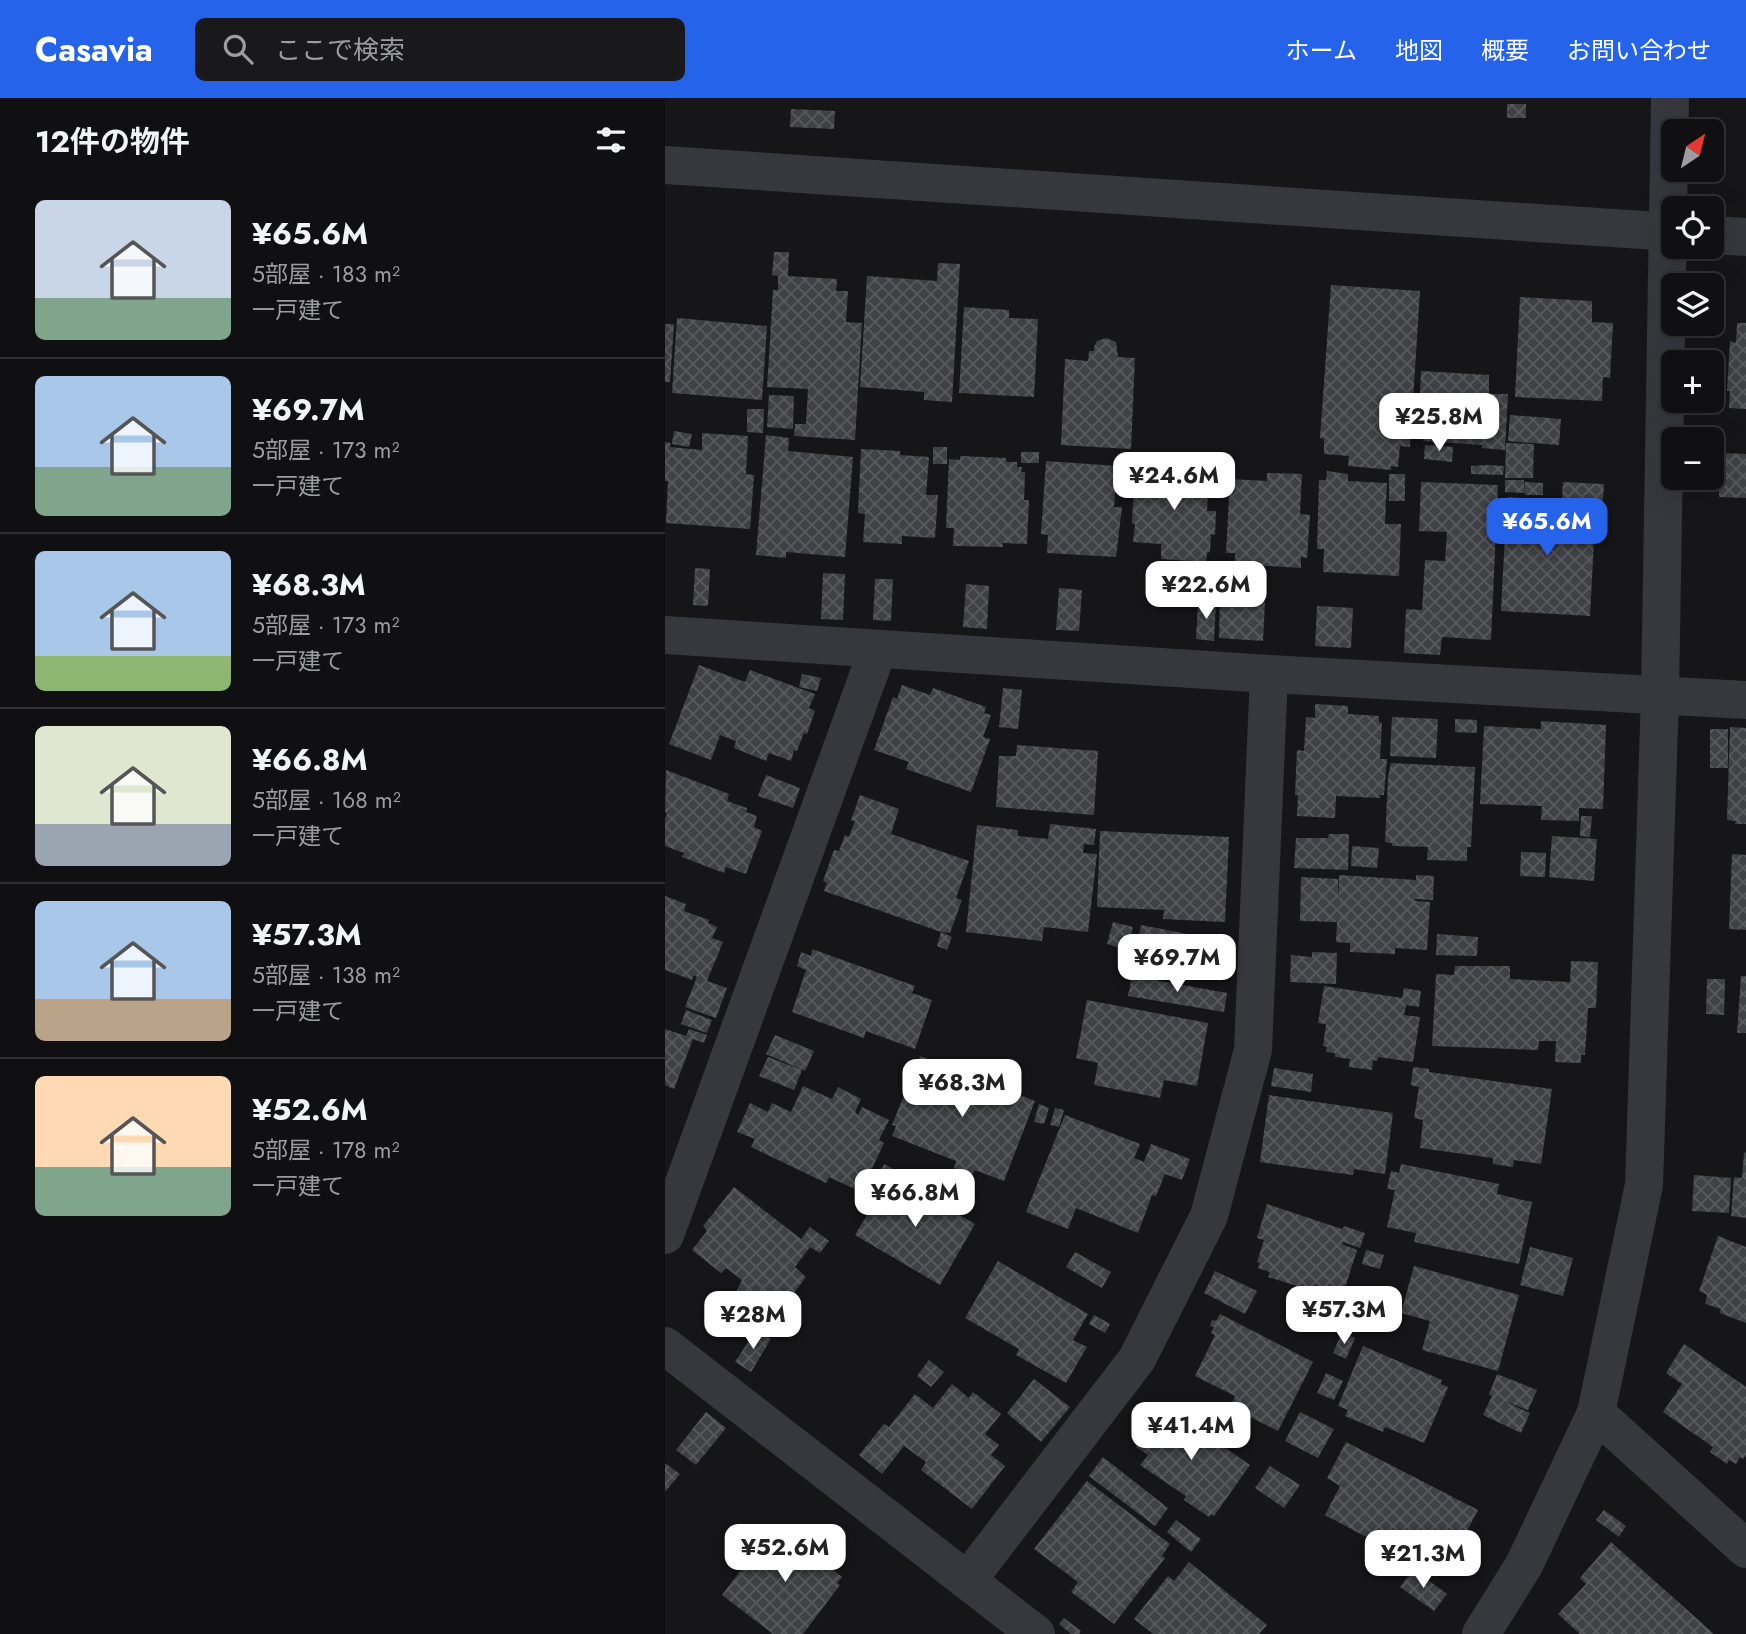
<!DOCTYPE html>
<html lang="ja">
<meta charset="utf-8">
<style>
body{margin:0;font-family:Jost,"Noto Sans JP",sans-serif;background:#19191b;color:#f1f3f6;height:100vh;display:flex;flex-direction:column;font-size:26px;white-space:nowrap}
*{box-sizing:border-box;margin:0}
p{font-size:23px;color:#9c9d9f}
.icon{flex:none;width:38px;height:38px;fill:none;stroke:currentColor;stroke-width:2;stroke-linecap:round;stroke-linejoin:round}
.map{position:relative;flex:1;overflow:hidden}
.panel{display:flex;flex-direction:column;background:#101012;width:665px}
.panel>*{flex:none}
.needle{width:46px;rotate:35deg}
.tools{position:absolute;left:996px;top:21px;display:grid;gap:14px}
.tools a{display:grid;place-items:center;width:63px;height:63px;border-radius:10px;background:#101012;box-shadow:0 7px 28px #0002,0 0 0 2px #303032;font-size:35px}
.price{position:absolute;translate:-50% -60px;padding:0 16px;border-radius:14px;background:#fff;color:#222;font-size:23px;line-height:46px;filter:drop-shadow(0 2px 4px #0008)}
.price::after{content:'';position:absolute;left:50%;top:42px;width:21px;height:16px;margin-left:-10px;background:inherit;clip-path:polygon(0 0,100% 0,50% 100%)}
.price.current{background:#2563eb;color:#fff}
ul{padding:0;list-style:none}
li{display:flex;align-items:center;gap:21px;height:175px;padding:0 35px}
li+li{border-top:2px solid #303032}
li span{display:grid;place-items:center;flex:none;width:196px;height:140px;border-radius:10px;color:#555}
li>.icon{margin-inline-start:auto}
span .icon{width:84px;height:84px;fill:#fffc;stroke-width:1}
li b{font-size:30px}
h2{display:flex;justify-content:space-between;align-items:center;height:84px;padding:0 35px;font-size:30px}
header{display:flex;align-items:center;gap:42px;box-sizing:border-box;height:98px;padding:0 35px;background:#2563eb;color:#fff}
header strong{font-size:33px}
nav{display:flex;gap:38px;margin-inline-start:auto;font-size:24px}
.search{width:490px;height:63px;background:#19191b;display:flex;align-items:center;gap:18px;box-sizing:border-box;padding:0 24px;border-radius:10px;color:#9c9d9f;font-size:26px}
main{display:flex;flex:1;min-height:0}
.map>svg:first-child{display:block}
.building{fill:url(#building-cross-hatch)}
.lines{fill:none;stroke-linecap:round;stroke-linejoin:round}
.minor{stroke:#37383d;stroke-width:38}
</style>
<header>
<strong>Casavia</strong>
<div class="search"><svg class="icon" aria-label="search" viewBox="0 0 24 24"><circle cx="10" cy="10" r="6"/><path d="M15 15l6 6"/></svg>ここで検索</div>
<nav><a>ホーム</a><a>地図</a><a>概要</a><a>お問い合わせ</a></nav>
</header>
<main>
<section class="panel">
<h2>12件の物件<svg class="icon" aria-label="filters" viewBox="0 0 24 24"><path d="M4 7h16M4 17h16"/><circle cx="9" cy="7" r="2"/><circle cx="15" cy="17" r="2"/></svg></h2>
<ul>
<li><span style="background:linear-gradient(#c9d6e8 70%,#7fa58c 0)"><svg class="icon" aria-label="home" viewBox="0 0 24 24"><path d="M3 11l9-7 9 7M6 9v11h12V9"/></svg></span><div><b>¥65.6M</b><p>5部屋 · 183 m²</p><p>一戸建て</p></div></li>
<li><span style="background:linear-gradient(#a9c7e8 65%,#7fa58c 0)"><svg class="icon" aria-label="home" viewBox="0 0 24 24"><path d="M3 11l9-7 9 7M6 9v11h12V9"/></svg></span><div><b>¥69.7M</b><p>5部屋 · 173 m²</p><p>一戸建て</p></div></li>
<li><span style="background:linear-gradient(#a9c7e8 75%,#8fb573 0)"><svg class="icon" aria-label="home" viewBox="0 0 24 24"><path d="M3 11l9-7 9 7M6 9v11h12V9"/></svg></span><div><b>¥68.3M</b><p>5部屋 · 173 m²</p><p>一戸建て</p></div></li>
<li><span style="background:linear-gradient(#dfe7d0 70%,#9aa5b1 0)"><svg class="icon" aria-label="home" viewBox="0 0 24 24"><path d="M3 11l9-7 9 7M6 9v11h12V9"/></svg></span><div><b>¥66.8M</b><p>5部屋 · 168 m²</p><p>一戸建て</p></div></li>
<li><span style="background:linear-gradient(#a9c7e8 70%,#b9a48a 0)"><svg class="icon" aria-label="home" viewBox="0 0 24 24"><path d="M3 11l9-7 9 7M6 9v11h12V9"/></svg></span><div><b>¥57.3M</b><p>5部屋 · 138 m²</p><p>一戸建て</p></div></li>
<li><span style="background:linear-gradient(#ffd9b3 65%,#7fa58c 0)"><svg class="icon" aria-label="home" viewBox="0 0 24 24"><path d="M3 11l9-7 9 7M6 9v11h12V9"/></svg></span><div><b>¥52.6M</b><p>5部屋 · 178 m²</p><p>一戸建て</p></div></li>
</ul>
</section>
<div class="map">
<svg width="1081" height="1536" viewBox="0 0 1081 1536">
<defs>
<pattern id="building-cross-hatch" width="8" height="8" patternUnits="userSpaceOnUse" patternTransform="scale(1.75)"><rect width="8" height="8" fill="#404145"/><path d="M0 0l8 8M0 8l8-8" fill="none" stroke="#595a5e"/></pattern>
</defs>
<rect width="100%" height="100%" fill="#161618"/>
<path class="building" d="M 842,6 L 861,6 L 861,20 L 842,20 Z
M 126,11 L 170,13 L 169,31 L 125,29 Z
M 109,154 L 124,154 L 123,178 L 172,181 L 171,193 L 183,193 L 181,224 L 197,225 L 190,342 L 129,338 L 130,326 L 141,326 L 143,291 L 102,289 L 108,192 L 113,192 L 113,178 L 107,177 Z
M 273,165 L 295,166 L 287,304 L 259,302 L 259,294 L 195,289 L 202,178 L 272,183 Z
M 666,187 L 755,193 L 745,349 L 735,348 L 733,369 L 726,368 L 726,372 L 683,368 L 684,358 L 659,356 L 659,341 L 655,340 Z
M 855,199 L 927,203 L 927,224 L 948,225 L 945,280 L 938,279 L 937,303 L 850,299 Z
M 299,209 L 344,212 L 344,220 L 373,221 L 369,299 L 294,295 Z
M 12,220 L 102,228 L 97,302 L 7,295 Z
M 1072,225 L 1081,225 L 1081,311 L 1064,310 L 1065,293 L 1062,293 L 1065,243 L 1071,245 Z
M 0,226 L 9,226 L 5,284 L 0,284 Z
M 441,240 L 451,244 L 453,259 L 470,260 L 466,351 L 396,347 L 400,261 L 423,263 L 424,253 L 429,253 L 429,249 L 432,243 Z
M 756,273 L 824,277 L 824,296 L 843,296 L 840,352 L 817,350 L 817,347 L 758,343 L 758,339 L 753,339 Z
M 104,297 L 129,298 L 128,331 L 102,329 Z
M 82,311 L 99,311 L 98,335 L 82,334 Z
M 845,317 L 896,321 L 894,347 L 843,343 Z
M 9,333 L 27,336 L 24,349 L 7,346 Z
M 37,335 L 83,338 L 81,376 L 89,377 L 85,431 L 1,425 L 3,383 L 0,383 L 0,344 L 6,345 L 5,349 L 37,352 Z
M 101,337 L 124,340 L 123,353 L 188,359 L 180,459 L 121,454 L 121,460 L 91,457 Z
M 841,345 L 869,346 L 868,380 L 840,380 Z
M 760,347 L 788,349 L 787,364 L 759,361 Z
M 268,349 L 282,349 L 282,366 L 268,366 Z
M 196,351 L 235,353 L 235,357 L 264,359 L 261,397 L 273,397 L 270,440 L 237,438 L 237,446 L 198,444 L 200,416 L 193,415 Z
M 356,354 L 374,354 L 374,365 L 356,365 Z
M 1056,355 L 1081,356 L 1081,400 L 1054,399 Z
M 295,358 L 341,360 L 342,364 L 352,364 L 352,369 L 357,369 L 356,374 L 360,374 L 359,402 L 364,402 L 362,446 L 337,445 L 338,449 L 288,448 L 289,430 L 281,430 L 284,361 L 295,362 Z
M 381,363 L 452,368 L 449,409 L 457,409 L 451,459 L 382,455 L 383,437 L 376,436 Z
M 457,365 L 467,365 L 467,383 L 458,383 Z
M 821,367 L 839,368 L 838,377 L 806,376 L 806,368 Z
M 470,369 L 544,373 L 542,413 L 551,413 L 550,437 L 546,436 L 545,454 L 542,455 L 541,464 L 496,461 L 496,446 L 468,444 L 470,426 L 467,425 Z
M 662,373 L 683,376 L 683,383 L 722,385 L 720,426 L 736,426 L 734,478 L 658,474 L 659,451 L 652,451 L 654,382 L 661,382 Z
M 602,375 L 637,376 L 635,416 L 645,417 L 642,460 L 636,459 L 636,470 L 570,466 L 570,455 L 561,455 L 565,381 L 602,383 Z
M 724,376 L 740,376 L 740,403 L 724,403 Z
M 840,382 L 859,382 L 860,395 L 840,394 Z
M 756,384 L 833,387 L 826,542 L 777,539 L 775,557 L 739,555 L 741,511 L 757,512 L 760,462 L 780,463 L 782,434 L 754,433 Z
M 860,384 L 878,385 L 878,397 L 860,397 Z
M 898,384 L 939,386 L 938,403 L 897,400 Z
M 842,399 L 919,404 L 917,441 L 929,442 L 925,518 L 836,513 Z
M 30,470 L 45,471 L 43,508 L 28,507 Z
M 158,475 L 180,476 L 178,522 L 156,521 Z
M 210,481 L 228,481 L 226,523 L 208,522 Z
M 301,486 L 324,488 L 322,531 L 298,529 Z
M 394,490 L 417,492 L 414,533 L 391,532 Z
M 555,501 L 600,504 L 598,543 L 554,540 Z
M 533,503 L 551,505 L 549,543 L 531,541 Z
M 652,508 L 688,510 L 686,550 L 650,548 Z
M 34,567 L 80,584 L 85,572 L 150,596 L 144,610 L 150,613 L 142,636 L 139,635 L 132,653 L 129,652 L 126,663 L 104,655 L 101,663 L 69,650 L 71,643 L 55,637 L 46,662 L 4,646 Z
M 137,576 L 156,580 L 152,593 L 134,589 Z
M 237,587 L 265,597 L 268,590 L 321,609 L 319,615 L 326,617 L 318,639 L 325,641 L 306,694 L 241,671 L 244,664 L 209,652 L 228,599 L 232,601 Z
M 338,590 L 357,592 L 353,631 L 334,629 Z
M 650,606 L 683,608 L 683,616 L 714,618 L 714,625 L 717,624 L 715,661 L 722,661 L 719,697 L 714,697 L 715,700 L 671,698 L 670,720 L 632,718 L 633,697 L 630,697 L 632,652 L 639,653 L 641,619 L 650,620 Z
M 727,619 L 773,621 L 771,660 L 725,658 Z
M 790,621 L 812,622 L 812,635 L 790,634 Z
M 876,623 L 941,627 L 938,711 L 914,710 L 914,723 L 876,722 L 877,708 L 815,706 L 819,628 L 876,631 Z
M 1065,629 L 1081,630 L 1081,726 L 1070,726 L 1071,723 L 1062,722 Z
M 1045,631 L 1063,631 L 1063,670 L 1045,670 Z
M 352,647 L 433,653 L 429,717 L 331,709 L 334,658 L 351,658 Z
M 726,665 L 810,669 L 806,749 L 802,749 L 802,763 L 762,762 L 763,749 L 727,748 L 727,745 L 720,744 L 723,679 Z
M 1,672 L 64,696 L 62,703 L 82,710 L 81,714 L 92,718 L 89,729 L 97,733 L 81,776 L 61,769 L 59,775 L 17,759 L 19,755 L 0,748 L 0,721 L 2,715 L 0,714 Z
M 101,677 L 135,690 L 128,710 L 93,698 Z
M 195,697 L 234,711 L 226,736 L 304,763 L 291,800 L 297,802 L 285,835 L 276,834 L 287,839 L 282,852 L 272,848 L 276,834 L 159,793 L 162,785 L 158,783 L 169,752 L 174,753 L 180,737 L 184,739 L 190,723 L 186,722 Z
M 916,718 L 927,718 L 925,739 L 915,738 Z
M 385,726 L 431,731 L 429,747 L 419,746 L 418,755 L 432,756 L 423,834 L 379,829 L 377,843 L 301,834 L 312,727 L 353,732 L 353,738 L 383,741 Z
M 435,733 L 564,739 L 560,824 L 498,821 L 499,812 L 432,809 Z
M 664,736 L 684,736 L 683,772 L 629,770 L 631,740 L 663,740 Z
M 887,738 L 932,741 L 929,783 L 884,779 Z
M 687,748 L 714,750 L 712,770 L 686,768 Z
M 856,754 L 881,755 L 880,779 L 855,778 Z
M 1067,756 L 1081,757 L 1081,832 L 1064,831 Z
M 674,777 L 751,782 L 751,777 L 769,778 L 768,802 L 750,801 L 750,803 L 765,804 L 762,852 L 730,850 L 730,856 L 685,854 L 685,845 L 671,844 L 672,824 L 635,823 L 636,779 L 673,781 L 673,807 Z
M 0,798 L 21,806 L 19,813 L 44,822 L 43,825 L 52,829 L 47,840 L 58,844 L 42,883 L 62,890 L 51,920 L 20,909 L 32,879 L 29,877 L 27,882 L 0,872 Z
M 448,824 L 468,829 L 462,852 L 442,846 Z
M 476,827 L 559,843 L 554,869 L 471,853 Z
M 772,836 L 813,839 L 812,858 L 771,857 Z
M 147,851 L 250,888 L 247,895 L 267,902 L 250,951 L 201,933 L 199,940 L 127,914 L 141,872 L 132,868 L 136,854 L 146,858 Z
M 647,854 L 672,855 L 671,886 L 625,884 L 626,857 L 647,859 Z
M 906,863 L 933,864 L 931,910 L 923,910 L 920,957 L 916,957 L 916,965 L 890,964 L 891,943 L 874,943 L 873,952 L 767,948 L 771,876 L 789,877 L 790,868 L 845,868 L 845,881 L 905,884 Z
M 467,878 L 562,895 L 559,914 L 463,898 Z
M 1076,878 L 1081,878 L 1081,935 L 1072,935 Z
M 1042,881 L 1060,881 L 1059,917 L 1041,916 Z
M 659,888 L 737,900 L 739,890 L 756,893 L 754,909 L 741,907 L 739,917 L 755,919 L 748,964 L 713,959 L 712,963 L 708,962 L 707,972 L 684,969 L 685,961 L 670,959 L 670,955 L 661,954 L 662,949 L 658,948 L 661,926 L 653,925 Z
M 422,902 L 543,925 L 532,988 L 499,982 L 495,1000 L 429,987 L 433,965 L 411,960 Z
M 21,912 L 47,922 L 42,935 L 16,926 Z
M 0,931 L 21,938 L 24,931 L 42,937 L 39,945 L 28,941 L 9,991 L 0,987 Z
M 110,937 L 149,953 L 140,973 L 101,956 Z
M 255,958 L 370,1003 L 339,1083 L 310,1072 L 307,1077 L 289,1070 L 291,1063 L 227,1038 L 231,1028 L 227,1027 Z
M 103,959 L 137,972 L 129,992 L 94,978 Z
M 748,969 L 764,971 L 764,974 L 887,991 L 876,1066 L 849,1062 L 848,1069 L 828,1066 L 828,1060 L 755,1050 L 758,1022 L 749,1020 L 754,989 L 746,987 Z
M 609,970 L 648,976 L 646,994 L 606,988 Z
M 138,988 L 167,1001 L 173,989 L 196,1001 L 190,1014 L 193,1017 L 197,1009 L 224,1022 L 214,1042 L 219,1045 L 196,1094 L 164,1079 L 161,1085 L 86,1049 L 90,1041 L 72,1034 L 85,1005 L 103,1014 L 107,1005 L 126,1014 Z
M 604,997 L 728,1015 L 720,1076 L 689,1071 L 688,1077 L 595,1064 Z
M 374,1006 L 384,1010 L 379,1026 L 369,1024 Z
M 390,1010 L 399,1012 L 394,1029 L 385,1027 Z
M 400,1017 L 475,1046 L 469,1060 L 479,1064 L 486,1046 L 525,1061 L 517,1082 L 500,1076 L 491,1098 L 487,1097 L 473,1135 L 411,1110 L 403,1131 L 361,1114 Z
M 1079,1054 L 1081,1055 L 1081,1120 L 1066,1118 L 1069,1079 L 1077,1080 Z
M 219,1066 L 228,1071 L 223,1079 L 249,1093 L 250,1091 L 310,1126 L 275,1187 L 190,1137 L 221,1085 L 212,1080 Z
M 736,1066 L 834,1086 L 832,1096 L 867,1104 L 854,1166 L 749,1144 L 751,1135 L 722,1129 L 730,1092 L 722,1091 L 726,1073 L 734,1075 Z
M 1029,1077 L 1066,1080 L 1064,1115 L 1027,1113 Z
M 210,1081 L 218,1085 L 212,1096 L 204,1091 Z
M 69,1089 L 136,1141 L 145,1129 L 164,1143 L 155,1155 L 145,1149 L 130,1169 L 141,1179 L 111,1218 L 96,1206 L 90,1212 L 70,1196 L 77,1182 L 61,1170 L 56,1175 L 27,1152 L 42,1133 L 38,1128 Z
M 602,1106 L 677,1131 L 679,1128 L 700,1135 L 695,1150 L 678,1144 L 677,1146 L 692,1152 L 678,1196 L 649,1187 L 648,1193 L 603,1179 L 605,1174 L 593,1170 L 595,1165 L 592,1164 L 599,1142 L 592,1140 Z
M 1053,1138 L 1081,1149 L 1081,1225 L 1055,1215 L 1056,1211 L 1040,1206 L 1042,1197 L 1034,1193 Z
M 865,1149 L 908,1160 L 898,1198 L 855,1187 Z
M 701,1152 L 719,1157 L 715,1171 L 697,1166 Z
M 410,1154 L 446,1174 L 437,1190 L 401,1169 Z
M 333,1163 L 423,1216 L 408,1242 L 422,1249 L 401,1285 L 351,1257 L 354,1251 L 300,1220 Z
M 749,1168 L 854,1197 L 833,1273 L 757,1252 L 765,1223 L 736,1215 Z
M 550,1173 L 592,1193 L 580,1216 L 539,1195 Z
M 555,1216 L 648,1264 L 613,1333 L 581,1317 L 576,1327 L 564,1321 L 569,1311 L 565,1309 L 570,1298 L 530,1278 L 550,1237 L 546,1235 L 549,1229 L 545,1228 L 547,1222 L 551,1223 Z
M 429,1217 L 445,1226 L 440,1235 L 424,1226 Z
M 91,1232 L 106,1241 L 86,1274 L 70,1264 Z
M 677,1234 L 690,1240 L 681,1261 L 668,1255 Z
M 1019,1246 L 1081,1289 L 1081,1357 L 1078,1361 L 1075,1359 L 1071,1366 L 1064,1362 L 1062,1366 L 1045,1354 L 1048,1349 L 998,1314 L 1017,1286 L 1001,1275 Z
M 698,1248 L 777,1282 L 776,1286 L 783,1289 L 759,1345 L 720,1329 L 718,1334 L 680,1318 L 683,1312 L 673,1308 Z
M 264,1262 L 279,1274 L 266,1289 L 252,1278 Z
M 661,1275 L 678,1283 L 669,1302 L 652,1295 Z
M 832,1276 L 872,1292 L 863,1312 L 836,1302 L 865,1315 L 856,1335 L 818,1317 L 827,1298 L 824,1296 Z
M 369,1281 L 405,1309 L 376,1344 L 342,1315 Z
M 287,1286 L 304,1300 L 308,1294 L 336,1316 L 320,1336 L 334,1347 L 326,1357 L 340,1368 L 307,1411 L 256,1372 L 261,1364 L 239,1348 L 217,1376 L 194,1357 L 219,1326 L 224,1329 L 250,1296 L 268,1310 Z
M 498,1310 L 508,1318 L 510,1315 L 585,1367 L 549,1418 L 547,1416 L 544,1419 L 519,1402 L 521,1398 L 475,1367 L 483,1357 L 471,1349 Z
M 41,1314 L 61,1330 L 31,1367 L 11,1352 Z
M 635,1314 L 669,1331 L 653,1360 L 620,1343 Z
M 681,1344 L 813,1412 L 780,1474 L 752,1459 L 750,1465 L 660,1417 L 675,1388 L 662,1380 Z
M 438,1359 L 503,1410 L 490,1428 L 424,1378 Z
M 0,1365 L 15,1376 L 0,1394 Z
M 605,1368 L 635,1387 L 619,1410 L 590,1390 Z
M 422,1383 L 505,1446 L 497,1458 L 500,1460 L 449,1526 L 406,1494 L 413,1484 L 369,1451 Z
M 939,1412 L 961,1428 L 954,1439 L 931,1422 Z
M 511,1422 L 536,1441 L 526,1454 L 502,1434 Z
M 113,1431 L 128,1441 L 134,1433 L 170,1460 L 163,1468 L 177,1479 L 172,1485 L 175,1487 L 138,1536 L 108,1536 L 57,1497 L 92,1451 L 95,1455 Z
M 946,1444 L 1049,1536 L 915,1536 L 893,1516 L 921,1486 L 915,1480 Z
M 524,1464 L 602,1527 L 594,1536 L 488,1536 L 469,1521 L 503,1478 L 509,1483 Z
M 748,1471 L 782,1496 L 769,1513 L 735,1489 Z
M 399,1520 L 416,1533 L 414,1536 L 406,1536 L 394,1526 Z"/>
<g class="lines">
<path class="minor" d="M 0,67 L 1008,134
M 1046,137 L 1081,139
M 0,537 L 604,576 L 1081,602
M 0,1137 L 213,551
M 0,1248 L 371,1536
M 931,1315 L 1081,1451
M 302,1483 L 472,1261 L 544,1118 L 588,952 L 604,576
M 816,1536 L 859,1467 L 931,1315 L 979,1087 L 995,597 L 1005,0"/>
</g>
</svg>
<div class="tools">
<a><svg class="needle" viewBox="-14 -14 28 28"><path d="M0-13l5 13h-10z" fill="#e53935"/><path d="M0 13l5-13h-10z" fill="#9c9d9f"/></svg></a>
<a><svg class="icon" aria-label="locate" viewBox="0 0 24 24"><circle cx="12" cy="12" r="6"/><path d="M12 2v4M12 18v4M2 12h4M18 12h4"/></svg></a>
<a><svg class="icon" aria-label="layers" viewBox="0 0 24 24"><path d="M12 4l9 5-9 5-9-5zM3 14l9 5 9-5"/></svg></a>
<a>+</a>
<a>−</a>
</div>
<b class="price" style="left:774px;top:355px">¥25.8M</b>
<b class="price" style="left:509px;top:414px">¥24.6M</b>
<b class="price current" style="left:882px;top:460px">¥65.6M</b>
<b class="price" style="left:541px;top:523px">¥22.6M</b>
<b class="price" style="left:512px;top:896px">¥69.7M</b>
<b class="price" style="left:297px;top:1021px">¥68.3M</b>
<b class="price" style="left:250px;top:1131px">¥66.8M</b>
<b class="price" style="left:679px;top:1248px">¥57.3M</b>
<b class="price" style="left:88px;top:1253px">¥28M</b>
<b class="price" style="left:526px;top:1364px">¥41.4M</b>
<b class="price" style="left:120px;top:1486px">¥52.6M</b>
<b class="price" style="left:758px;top:1492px">¥21.3M</b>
</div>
</main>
